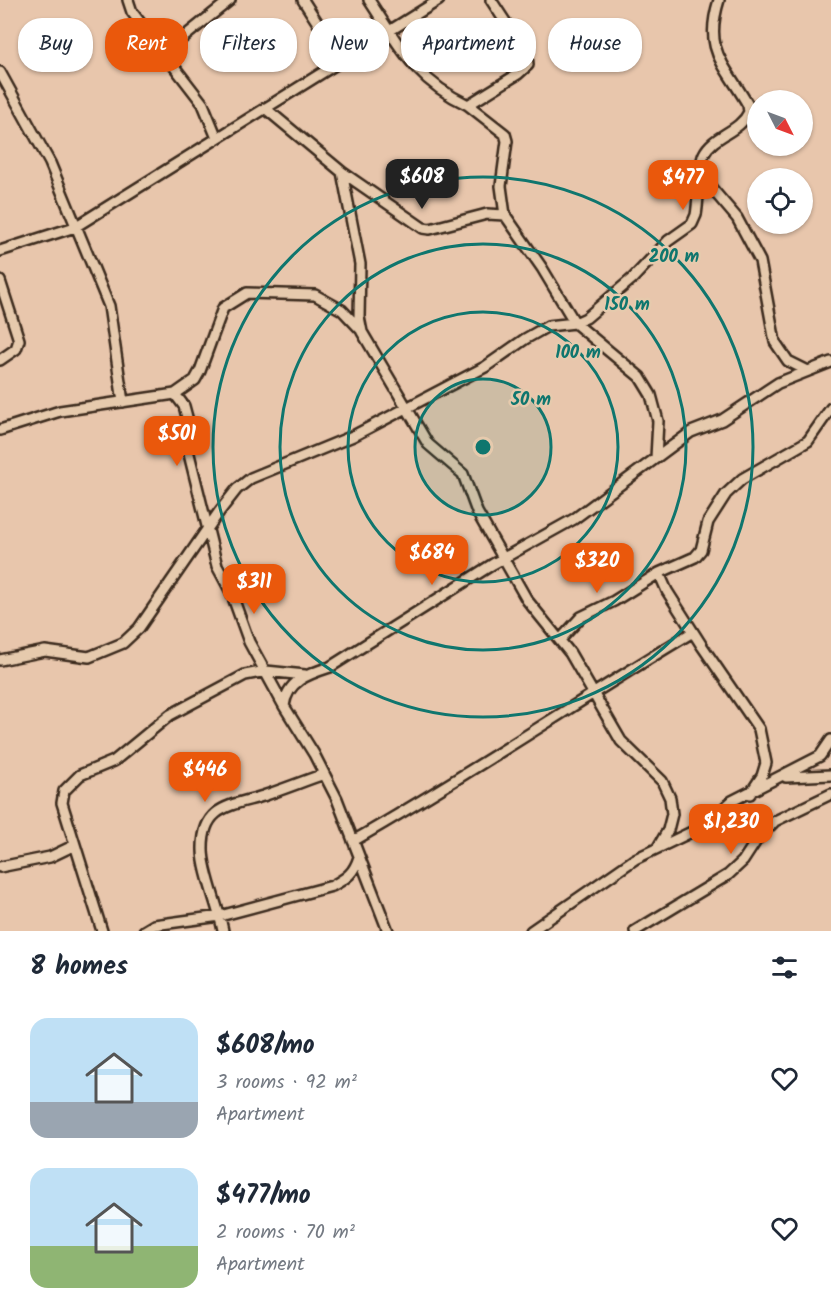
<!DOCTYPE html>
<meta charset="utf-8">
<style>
body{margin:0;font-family:Kalam,sans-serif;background:#f2f2f3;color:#1f2937;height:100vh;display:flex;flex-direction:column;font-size:22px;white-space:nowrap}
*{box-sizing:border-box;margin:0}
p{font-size:20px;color:#747a83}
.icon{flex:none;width:33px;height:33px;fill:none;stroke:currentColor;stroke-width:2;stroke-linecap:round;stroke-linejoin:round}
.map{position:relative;height:931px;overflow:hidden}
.side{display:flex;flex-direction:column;background:#fff;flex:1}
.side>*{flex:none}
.banner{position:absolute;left:18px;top:18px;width:795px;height:54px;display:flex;gap:12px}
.needle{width:39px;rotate:132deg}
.fabs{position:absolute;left:747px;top:90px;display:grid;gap:12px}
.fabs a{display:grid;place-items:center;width:66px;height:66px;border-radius:50%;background:#fff;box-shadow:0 2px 4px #0004;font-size:30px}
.price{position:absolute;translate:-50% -51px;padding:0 14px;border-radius:12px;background:#ea580c;color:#fff;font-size:20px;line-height:39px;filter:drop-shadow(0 2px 3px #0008)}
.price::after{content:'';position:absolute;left:50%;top:36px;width:18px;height:14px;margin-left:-9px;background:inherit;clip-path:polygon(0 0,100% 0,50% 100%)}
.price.on{background:#222;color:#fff}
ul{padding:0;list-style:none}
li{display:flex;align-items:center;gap:18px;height:150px;padding:0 30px}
li span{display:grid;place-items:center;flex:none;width:168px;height:120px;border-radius:18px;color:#555}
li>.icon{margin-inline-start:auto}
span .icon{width:72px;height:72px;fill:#fffc;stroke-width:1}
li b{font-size:26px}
h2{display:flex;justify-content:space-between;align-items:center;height:72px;padding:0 30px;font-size:26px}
.chip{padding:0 21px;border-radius:24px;background:#fff;box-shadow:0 2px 4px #0004;font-size:21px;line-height:54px}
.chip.on{background:#ea580c;color:#fff}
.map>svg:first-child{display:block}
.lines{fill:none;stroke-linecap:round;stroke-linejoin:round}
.minor-casing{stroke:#3b2a1e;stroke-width:14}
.minor{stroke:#e6caad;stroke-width:9}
.ring{fill:none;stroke:#0f766e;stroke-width:3}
.centre{fill:#0f766e;stroke:#e6caad;stroke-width:3}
.ring-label{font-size:18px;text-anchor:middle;font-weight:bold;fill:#0f766e;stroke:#e6caad;stroke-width:5;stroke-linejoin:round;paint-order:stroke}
</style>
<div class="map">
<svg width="831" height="931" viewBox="0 0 831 931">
<rect width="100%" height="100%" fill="#e8c6ac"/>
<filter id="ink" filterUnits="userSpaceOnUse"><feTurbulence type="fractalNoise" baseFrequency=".0167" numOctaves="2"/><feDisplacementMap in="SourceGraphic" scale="12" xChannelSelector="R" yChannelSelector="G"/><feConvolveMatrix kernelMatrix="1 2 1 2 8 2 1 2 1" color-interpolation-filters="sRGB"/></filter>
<g filter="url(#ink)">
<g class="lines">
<defs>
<path id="minor" d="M 128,0 L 132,12 L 203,104 L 217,138
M 303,0 L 342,61
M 369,0 C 400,47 415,80 468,105 L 518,74 L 528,65 L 527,55 L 491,0
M 164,53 L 230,0
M 0,72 L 50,163 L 109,306 L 123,402
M 468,105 L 505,134 L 507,141 L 501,186 L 505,215 L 542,268 L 575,323 L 640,377 L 651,395 L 658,421 L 656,458
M 265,108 L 342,172 L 360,264 L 359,317 L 362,332 L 428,444 L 463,474 L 477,512 L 527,600 L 570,653 L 621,741 L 662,781 L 670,798 L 672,814 L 668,830 L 658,847
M 342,172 L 423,228 L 430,229 L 487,214 L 505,215
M 702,177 L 737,218 L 760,261 L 775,342 L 788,361 L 806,370
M 0,251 L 75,227 L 439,0
M 0,281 L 19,340 L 16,349 L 0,360
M 175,394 L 184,406 L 188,421 L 187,446 L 217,566 L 231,592 L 249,642 L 284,706
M 0,430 L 60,411 L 175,394 L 195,380 L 200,371 L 223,308 L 247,293 L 315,295 L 342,310 L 361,330
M 560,640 L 581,617 L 614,601 L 659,573
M 0,660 L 45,651 L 89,657 L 123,643 L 139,628 L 219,512 L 237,489 L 251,478 L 353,436 L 485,367 L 525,339 L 548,326 L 575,323 L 586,318 L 633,278 L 668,241 L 692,224 L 696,215 C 699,199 698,167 704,154 C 713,135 740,132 749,112 L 748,105 C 724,63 703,51 719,0
M 786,777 L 831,775
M 750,794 L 762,776 L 766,763 L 759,729 L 702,646 L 667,591 L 659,573 L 695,557 L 701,550 L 708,522 L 726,494 L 742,479 L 808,441 L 831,408
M 353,841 C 469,775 579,700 693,632
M 0,867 L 50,857 L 75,845
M 102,931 L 62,803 L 64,791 L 80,775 L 114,761 L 170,715 L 245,675 L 266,671 L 305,675
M 144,931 L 154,925 L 220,916 L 332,886 C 347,878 354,873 359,857
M 223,931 C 219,908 203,872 203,850 C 202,806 230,806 263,796 C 284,789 304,781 324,774
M 388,931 L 337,799 L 314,754 L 284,706 C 287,681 308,674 330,667 L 493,564 L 574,519 L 691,432 L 722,420 L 778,383 L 831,362
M 531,931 L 635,859 L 704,826 L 732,801 L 820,756 L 831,740
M 635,931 L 728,875 L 743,861 L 758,838 L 775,821 L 831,794"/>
</defs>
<use href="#minor" class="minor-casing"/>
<use href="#minor" class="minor"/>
</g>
</g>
<circle cx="483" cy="447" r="68" fill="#0f766e" fill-opacity=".12"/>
<g class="ring">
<circle cx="483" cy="447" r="68"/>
<circle cx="483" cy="447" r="135"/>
<circle cx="483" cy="447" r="203"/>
<circle cx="483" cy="447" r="270"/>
</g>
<circle cx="483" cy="447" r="9" class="centre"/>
<g class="ring-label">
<text x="674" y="262">200 m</text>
<text x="627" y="310">150 m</text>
<text x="578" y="358">100 m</text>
<text x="531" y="405">50 m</text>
</g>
</svg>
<div class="fabs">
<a><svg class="needle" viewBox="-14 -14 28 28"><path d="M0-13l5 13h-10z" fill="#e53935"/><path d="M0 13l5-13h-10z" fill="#747a83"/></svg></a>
<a><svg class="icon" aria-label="locate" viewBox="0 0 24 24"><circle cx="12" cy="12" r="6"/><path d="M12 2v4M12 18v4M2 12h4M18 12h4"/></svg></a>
</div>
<b class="price on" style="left:422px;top:210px">$608</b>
<b class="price" style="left:683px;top:211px">$477</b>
<b class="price" style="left:177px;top:467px">$501</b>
<b class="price" style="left:432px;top:586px">$684</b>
<b class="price" style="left:597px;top:594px">$320</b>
<b class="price" style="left:254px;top:615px">$311</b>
<b class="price" style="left:205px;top:803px">$446</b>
<b class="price" style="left:731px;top:855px">$1,230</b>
<div class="banner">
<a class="chip">Buy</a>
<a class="chip on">Rent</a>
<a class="chip">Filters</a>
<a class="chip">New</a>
<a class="chip">Apartment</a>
<a class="chip">House</a>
</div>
</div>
<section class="side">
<h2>8 homes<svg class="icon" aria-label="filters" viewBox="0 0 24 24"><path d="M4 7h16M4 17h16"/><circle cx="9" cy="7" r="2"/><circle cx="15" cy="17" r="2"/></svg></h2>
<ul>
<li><span style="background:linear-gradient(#bfe0f5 70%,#9aa5b1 0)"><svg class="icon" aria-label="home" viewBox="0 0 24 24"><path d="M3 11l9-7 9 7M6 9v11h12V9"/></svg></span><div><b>$608/mo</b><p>3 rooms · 92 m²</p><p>Apartment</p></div><svg class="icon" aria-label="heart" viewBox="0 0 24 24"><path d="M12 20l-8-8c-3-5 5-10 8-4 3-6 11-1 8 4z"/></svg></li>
<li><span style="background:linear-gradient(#bfe0f5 65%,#8fb573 0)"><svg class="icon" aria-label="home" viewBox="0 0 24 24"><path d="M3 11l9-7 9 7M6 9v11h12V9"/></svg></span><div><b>$477/mo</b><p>2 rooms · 70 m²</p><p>Apartment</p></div><svg class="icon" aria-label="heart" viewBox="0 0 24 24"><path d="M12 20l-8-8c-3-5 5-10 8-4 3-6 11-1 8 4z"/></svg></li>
</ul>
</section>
